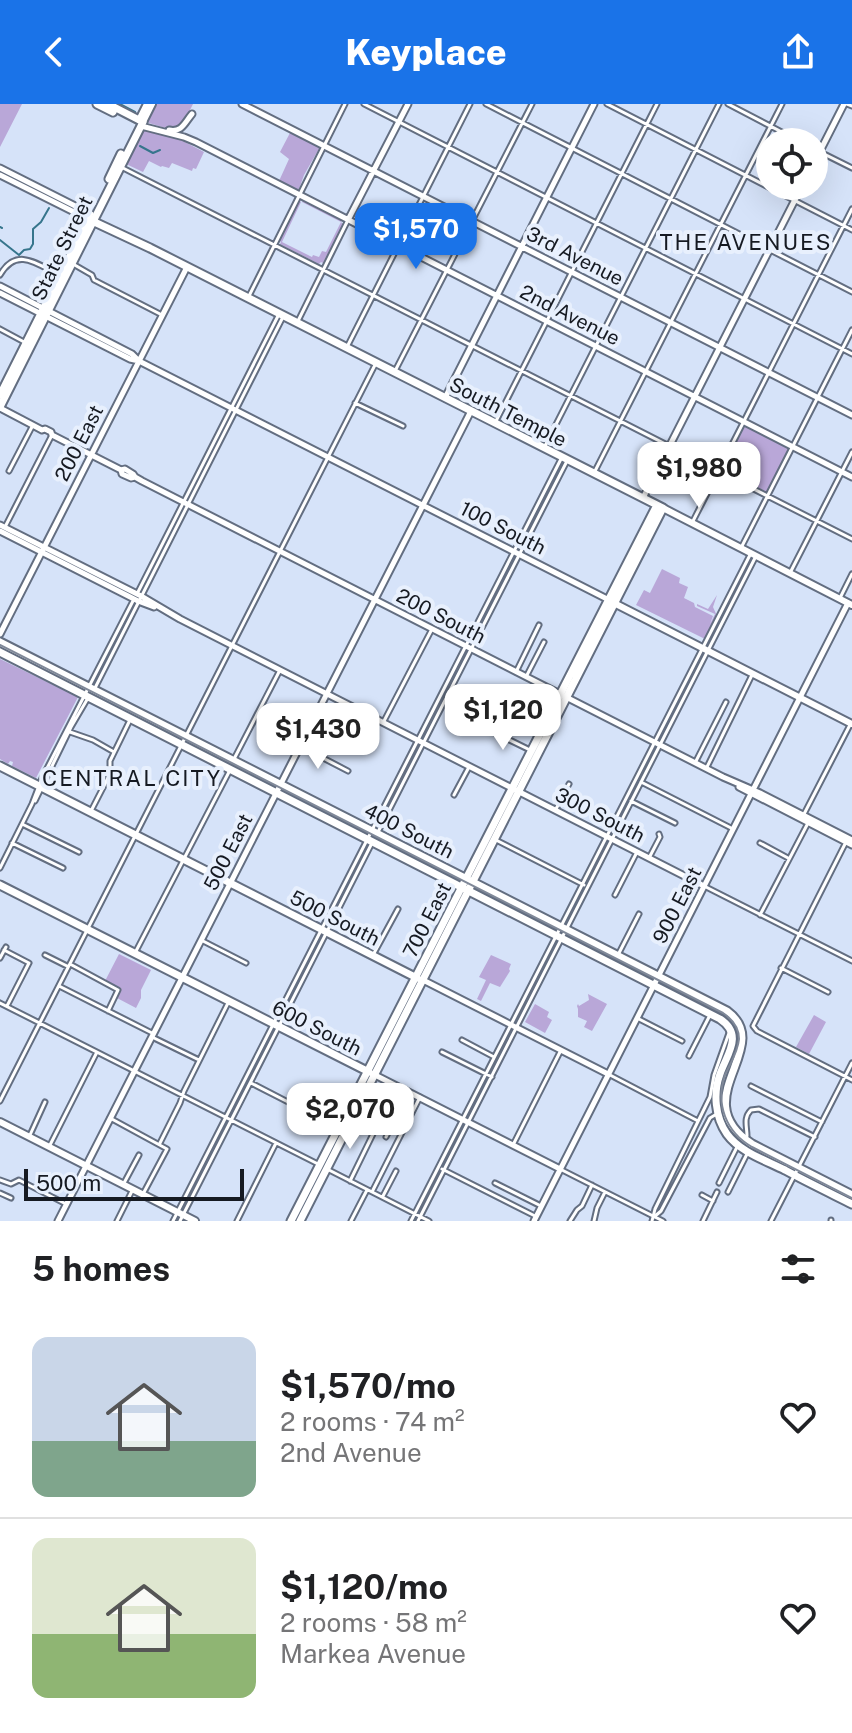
<!DOCTYPE html>
<meta charset="utf-8">
<style>
body{margin:0;font-family:"Public Sans",sans-serif;background:#f6f6f6;color:#202124;height:100vh;display:flex;flex-direction:column;font-size:30px;white-space:nowrap}
*{box-sizing:border-box;margin:0}
p{font-size:26px;color:#757577}
.icon{flex:none;width:44px;height:44px;fill:none;stroke:currentColor;stroke-width:2;stroke-linecap:round;stroke-linejoin:round}
.map{position:relative;height:1117px;overflow:hidden}
.details{display:flex;flex-direction:column;background:#fff;flex:1}
.details>*{flex:none}
.fabs{position:absolute;left:756px;top:24px;display:grid;gap:16px}
.fabs a{display:grid;place-items:center;width:72px;height:72px;border-radius:50%;background:#fff;box-shadow:0 8px 32px #0002;font-size:40px}
.scale{position:absolute;left:24px;bottom:20px;width:220px;box-sizing:border-box;padding-left:8px;border:4px solid #161a22;border-top:0;font-size:22px;line-height:28px;white-space:nowrap;color:#161a22;-webkit-text-stroke:6px #e8f0fd;paint-order:stroke}
.price{position:absolute;translate:-50% -68px;padding:0 18px;border-radius:16px;background:#fff;color:#222;font-size:26px;line-height:52px;filter:drop-shadow(0 2px 4px #0008)}
.price::after{content:'';position:absolute;left:50%;top:48px;width:24px;height:18px;margin-left:-12px;background:inherit;clip-path:polygon(0 0,100% 0,50% 100%)}
.price.active{background:#1a73e8;color:#fff}
ul{padding:0;list-style:none}
li{display:flex;align-items:center;gap:24px;height:200px;padding:0 32px}
li+li{border-top:2px solid #e0e0e0}
li span{display:grid;place-items:center;flex:none;width:224px;height:160px;border-radius:16px;color:#555}
li>.icon{margin-inline-start:auto}
span .icon{width:96px;height:96px;fill:#fffc;stroke-width:1}
li b{font-size:34px}
h2{display:flex;justify-content:space-between;align-items:center;height:96px;padding:0 32px;font-size:34px}
header{display:flex;justify-content:space-between;align-items:center;height:104px;padding:0 32px;background:#1a73e8;color:#fff;font-size:36px;font-weight:800}
.map>svg:first-child{display:block}
.green{fill:#b9a7d8}
.lines{fill:none;stroke-linecap:round;stroke-linejoin:round}
.stream{stroke:#36758c;stroke-width:2}
.minor-casing{stroke:#636e81;stroke-width:7}
.tertiary-casing{stroke:#636e81;stroke-width:9}
.secondary-casing{stroke:#636e81;stroke-width:10}
.primary-casing{stroke:#636e81;stroke-width:11}
.minor{stroke:#fff;stroke-width:3}
.tertiary{stroke:#fff;stroke-width:5}
.secondary{stroke:#fff;stroke-width:6}
.primary{stroke:#fff;stroke-width:7}
.tram{stroke:#7f8898;stroke-width:2}
.labels{text-anchor:middle;dominant-baseline:central;stroke-width:8;stroke-linejoin:round;paint-order:stroke}
.street-label{font-size:20px;fill:#161a22;stroke:#e8f0fd}
.neighbourhood-label{font-size:22px;letter-spacing:2px;fill:#161a22;stroke:#e8f0fd}
</style>
<header><svg class="icon" aria-label="back" viewBox="0 0 24 24"><path d="M15 5l-7 7 7 7"/></svg>Keyplace<svg class="icon" aria-label="share" viewBox="0 0 24 24"><path d="M12 15V3M7 8l5-5 5 5M5 13v7h14v-7"/></svg></header>
<div class="map">
<svg width="852" height="1117" viewBox="0 0 852 1117">
<rect width="100%" height="100%" fill="#d6e3f9"/>
<path class="green" d="M 0,0 L 22,0 L 0,43 Z
M 154,0 L 193,0 L 182,22 L 172,26 L 149,19 L 147,14 Z
M 144,26 L 181,36 L 204,48 L 196,65 L 193,64 L 192,67 L 172,59 L 169,64 L 162,62 L 161,63 L 149,57 L 143,68 L 126,60 Z
M 291,27 L 320,43 L 304,71 L 299,85 L 297,86 L 279,77 L 289,55 L 280,48 Z
M 303,96 L 342,116 L 341,118 L 343,120 L 323,159 L 321,158 L 319,160 L 280,140 L 281,138 L 279,136 L 299,97 L 301,98 L 282,138 L 312,153 L 313,151 L 319,153 L 322,147 L 326,148 L 341,118 L 302,98 Z
M 745,322 L 789,344 L 767,388 L 722,366 Z
M 662,465 L 680,474 L 679,479 L 688,483 L 684,494 L 694,499 L 695,503 L 713,512 L 710,520 L 715,510 L 697,502 L 697,500 L 708,505 L 717,491 L 713,503 L 717,512 L 705,535 L 636,501 L 644,486 L 650,489 Z
M 0,555 L 78,593 L 36,674 L 12,662 L 13,658 L 10,657 L 8,660 L 0,655 Z
M 119,850 L 151,866 L 141,886 L 141,894 L 136,904 L 117,894 L 120,885 L 105,877 Z
M 491,851 L 511,860 L 509,865 L 510,867 L 500,883 L 490,879 L 481,897 L 477,895 L 486,876 L 479,873 Z
M 588,890 L 607,900 L 592,927 L 584,923 L 587,917 L 578,913 L 578,905 L 577,902 L 578,900 L 579,902 L 589,896 Z
M 535,900 L 549,908 L 547,913 L 552,916 L 545,929 L 525,918 Z
M 814,911 L 826,918 L 809,950 L 796,943 Z"/>
<g class="lines">
<path class="stream" d="M 120,0 L 135,8
M 140,42 L 153,49 L 160,46
M 0,123 L 2,124
M 0,136 L 19,151 L 24,146 L 30,145 L 33,140 L 33,125 L 41,118 L 49,104"/>
<defs>
<path id="minor" d="M 364,0 L 852,250
M 486,0 L 852,188
M 607,0 L 852,126
M 728,0 L 801,38
M 847,0 L 852,2
M 814,45 L 852,64
M 121,63 L 852,435
M 73,160 L 92,171 L 94,176 L 162,211
M 0,171 C 16,143 36,159 57,170
M 248,194 L 345,0
M 297,219 L 348,116
M 0,225 L 26,239
M 348,241 L 470,0
M 395,267 L 532,0
M 355,299 L 403,322
M 495,319 L 657,0
M 545,342 L 719,0
M 9,367 L 33,321
M 594,369 L 782,0
M 692,419 L 852,105
M 5,423 L 52,331
M 741,444 L 852,226
M 790,469 L 852,348
M 138,488 L 279,210
M 840,494 L 852,470
M 516,568 L 539,521
M 527,571 L 544,538
M 95,584 L 283,213
M 384,617 L 432,525
M 487,625 L 530,646
M 70,628 L 93,636 L 114,648
M 300,642 L 348,667
M 234,655 L 280,566
M 695,659 L 726,598
M 707,663 L 753,569
M 641,678 L 733,725
M 454,691 L 469,663
M 35,697 L 71,623 L 88,594
M 631,697 L 675,719
M 556,705 L 569,680
M 91,707 L 110,670 L 110,657 L 129,618
M 803,712 L 851,619
M 22,720 L 79,748
M 378,728 L 567,357
M 494,735 L 584,781
M 12,739 L 63,764
M 760,739 L 788,754
M 845,740 L 753,922 L 757,927 L 852,976
M 649,754 L 660,733 L 659,730
M 0,764 L 32,700 L 42,674 L 134,495
M 704,782 L 852,857
M 615,791 L 637,748
M 760,811 L 808,719
M 201,836 L 246,859
M 4,846 L 29,859 L 7,902
M 135,849 L 229,668
M 619,849 L 639,810
M 45,851 L 67,862
M 373,851 L 398,805
M 0,854 L 6,843
M 70,860 L 118,886 L 108,907
M 781,864 L 828,888
M 59,882 L 152,929
M 0,899 L 320,1061
M 637,914 L 682,937
M 152,933 L 199,956
M 462,936 L 494,953
M 442,948 L 492,973
M 689,952 L 709,913
M 610,971 L 698,1017
M 251,979 L 290,999 L 301,995 L 343,1016
M 751,982 L 822,1018
M 0,997 L 376,259
M 110,1014 L 167,1045 L 143,1090
M 30,1031 L 45,998
M 747,1032 C 747,1022 743,1014 751,1006 L 759,1005 L 815,1033
M 386,1033 L 409,988
M 160,1039 L 180,999 L 184,987 L 229,897
M 50,1041 L 97,948
M 513,1041 L 560,948
M 327,1065 L 429,1117
M 442,1065 L 535,1112
M 560,1065 L 663,1117
M 0,1076 L 11,1080 L 19,1076 L 66,1100
M 350,1077 L 373,1030
M 124,1079 L 139,1051
M 495,1079 L 541,1102
M 719,1079 L 738,1041
M 373,1086 L 420,993
M 728,1088 L 748,1048
M 0,1089 L 11,1094
M 702,1091 L 713,1097
M 383,1092 L 396,1067
M 654,1113 L 661,1107 L 710,1014 L 715,1011
M 117,1117 L 133,1085
M 173,1117 L 562,353
M 180,1117 L 372,739
M 237,1117 L 276,1039
M 351,1117 L 367,1086
M 411,1117 L 751,449
M 418,1117 L 756,452
M 570,1117 L 577,1106 L 582,1102 L 592,1081
M 594,1117 L 597,1104 L 605,1088
M 652,1117 L 655,1105 L 710,993 L 714,971 L 729,929
M 703,1117 L 717,1088
M 771,1117 L 852,959
M 831,1117 L 831,1116"/>
<path id="tertiary" d="M 242,0 L 852,311
M 141,22 L 184,33 L 196,38 L 852,373
M 169,26 C 182,29 185,18 192,10
M 814,59 L 844,0
M 0,64 L 91,110
M 0,71 L 88,115
M 348,116 L 408,0
M 0,182 L 132,250 L 138,256
M 0,189 L 130,255 L 139,257 L 609,496
M 445,294 L 594,0
M 0,304 L 42,326 L 45,325 L 51,328 L 52,331 L 121,366 L 125,365 L 133,370 L 135,373 L 142,377 L 723,673 L 760,689 L 852,736
M 121,366 L 122,370 L 131,374 L 135,373
M 643,394 L 802,82
M 0,421 L 141,492 L 180,515 L 704,782
M 0,427 L 138,497 L 154,503
M 0,530 L 187,163
M 739,683 L 852,741
M 423,876 L 608,970
M 375,971 L 560,1065
M 58,1117 L 471,307
M 534,1117 L 848,499"/>
<path id="secondary" d="M 139,16 L 147,0
M 143,18 L 152,0
M 663,404 L 852,501
M 612,498 L 852,620
M 0,1018 L 195,1117"/>
<path id="primary" d="M 97,0 L 113,8
M 109,75 L 121,50
M 88,115 L 150,144 L 663,404 L 300,1117
M 0,291 L 89,114
M 0,303 L 143,18 L 108,0
M 0,538 L 727,907 C 776,943 683,995 752,1040 L 852,1091
M 0,548 L 720,915 C 744,931 727,950 720,970 C 713,989 715,1013 727,1030 C 740,1048 765,1056 785,1066 C 807,1078 830,1089 852,1100
M 0,662 L 417,874
M 0,781 L 369,968
M 291,1117 L 657,401"/>
</defs>
<use href="#minor" class="minor-casing"/>
<use href="#tertiary" class="tertiary-casing"/>
<use href="#secondary" class="secondary-casing"/>
<use href="#primary" class="primary-casing"/>
<use href="#minor" class="minor"/>
<use href="#tertiary" class="tertiary"/>
<use href="#secondary" class="secondary"/>
<use href="#primary" class="primary"/>
<path class="tram" d="M 0,541 L 723,909 C 732,915 739,923 739,935 C 738,948 730,960 725,971 C 715,1000 726,1028 752,1043 L 852,1094"/>
</g>
<g class="labels">
<g class="street-label">
<text transform="translate(62 144) rotate(-64)">State Street</text>
<text transform="translate(575 152) rotate(27)">3rd Avenue</text>
<text transform="translate(570 211) rotate(27)">2nd Avenue</text>
<text transform="translate(508 308) rotate(27)">South Temple</text>
<text transform="translate(79 339) rotate(-63)">200 East</text>
<text transform="translate(503 424) rotate(27)">100 South</text>
<text transform="translate(441 512) rotate(27)">200 South</text>
<text transform="translate(600 711) rotate(27)">300 South</text>
<text transform="translate(409 727) rotate(27)">400 South</text>
<text transform="translate(228 748) rotate(-63)">500 East</text>
<text transform="translate(677 801) rotate(-63)">900 East</text>
<text transform="translate(335 814) rotate(27)">500 South</text>
<text transform="translate(427 816) rotate(-63)">700 East</text>
<text transform="translate(317 924) rotate(27)">600 South</text>
</g>
<g class="neighbourhood-label">
<text x="746" y="138">THE AVENUES</text>
<text x="132" y="674">CENTRAL CITY</text>
</g>
</g>
</svg>
<div class="fabs">
<a><svg class="icon" aria-label="locate" viewBox="0 0 24 24"><circle cx="12" cy="12" r="6"/><path d="M12 2v4M12 18v4M2 12h4M18 12h4"/></svg></a>
</div>
<div class="scale">500 m</div>
<b class="price active" style="left:416px;top:167px">$1,570</b>
<b class="price" style="left:699px;top:406px">$1,980</b>
<b class="price" style="left:503px;top:648px">$1,120</b>
<b class="price" style="left:318px;top:667px">$1,430</b>
<b class="price" style="left:350px;top:1047px">$2,070</b>
</div>
<section class="details">
<h2>5 homes<svg class="icon" aria-label="filters" viewBox="0 0 24 24"><path d="M4 7h16M4 17h16"/><circle cx="9" cy="7" r="2"/><circle cx="15" cy="17" r="2"/></svg></h2>
<ul>
<li><span style="background:linear-gradient(#c9d6e8 65%,#7fa58c 0)"><svg class="icon" aria-label="home" viewBox="0 0 24 24"><path d="M3 11l9-7 9 7M6 9v11h12V9"/></svg></span><div><b>$1,570/mo</b><p>2 rooms · 74 m²</p><p>2nd Avenue</p></div><svg class="icon" aria-label="heart" viewBox="0 0 24 24"><path d="M12 20l-8-8c-3-5 5-10 8-4 3-6 11-1 8 4z"/></svg></li>
<li><span style="background:linear-gradient(#dfe7d0 60%,#8fb573 0)"><svg class="icon" aria-label="home" viewBox="0 0 24 24"><path d="M3 11l9-7 9 7M6 9v11h12V9"/></svg></span><div><b>$1,120/mo</b><p>2 rooms · 58 m²</p><p>Markea Avenue</p></div><svg class="icon" aria-label="heart" viewBox="0 0 24 24"><path d="M12 20l-8-8c-3-5 5-10 8-4 3-6 11-1 8 4z"/></svg></li>
</ul>
</section>
